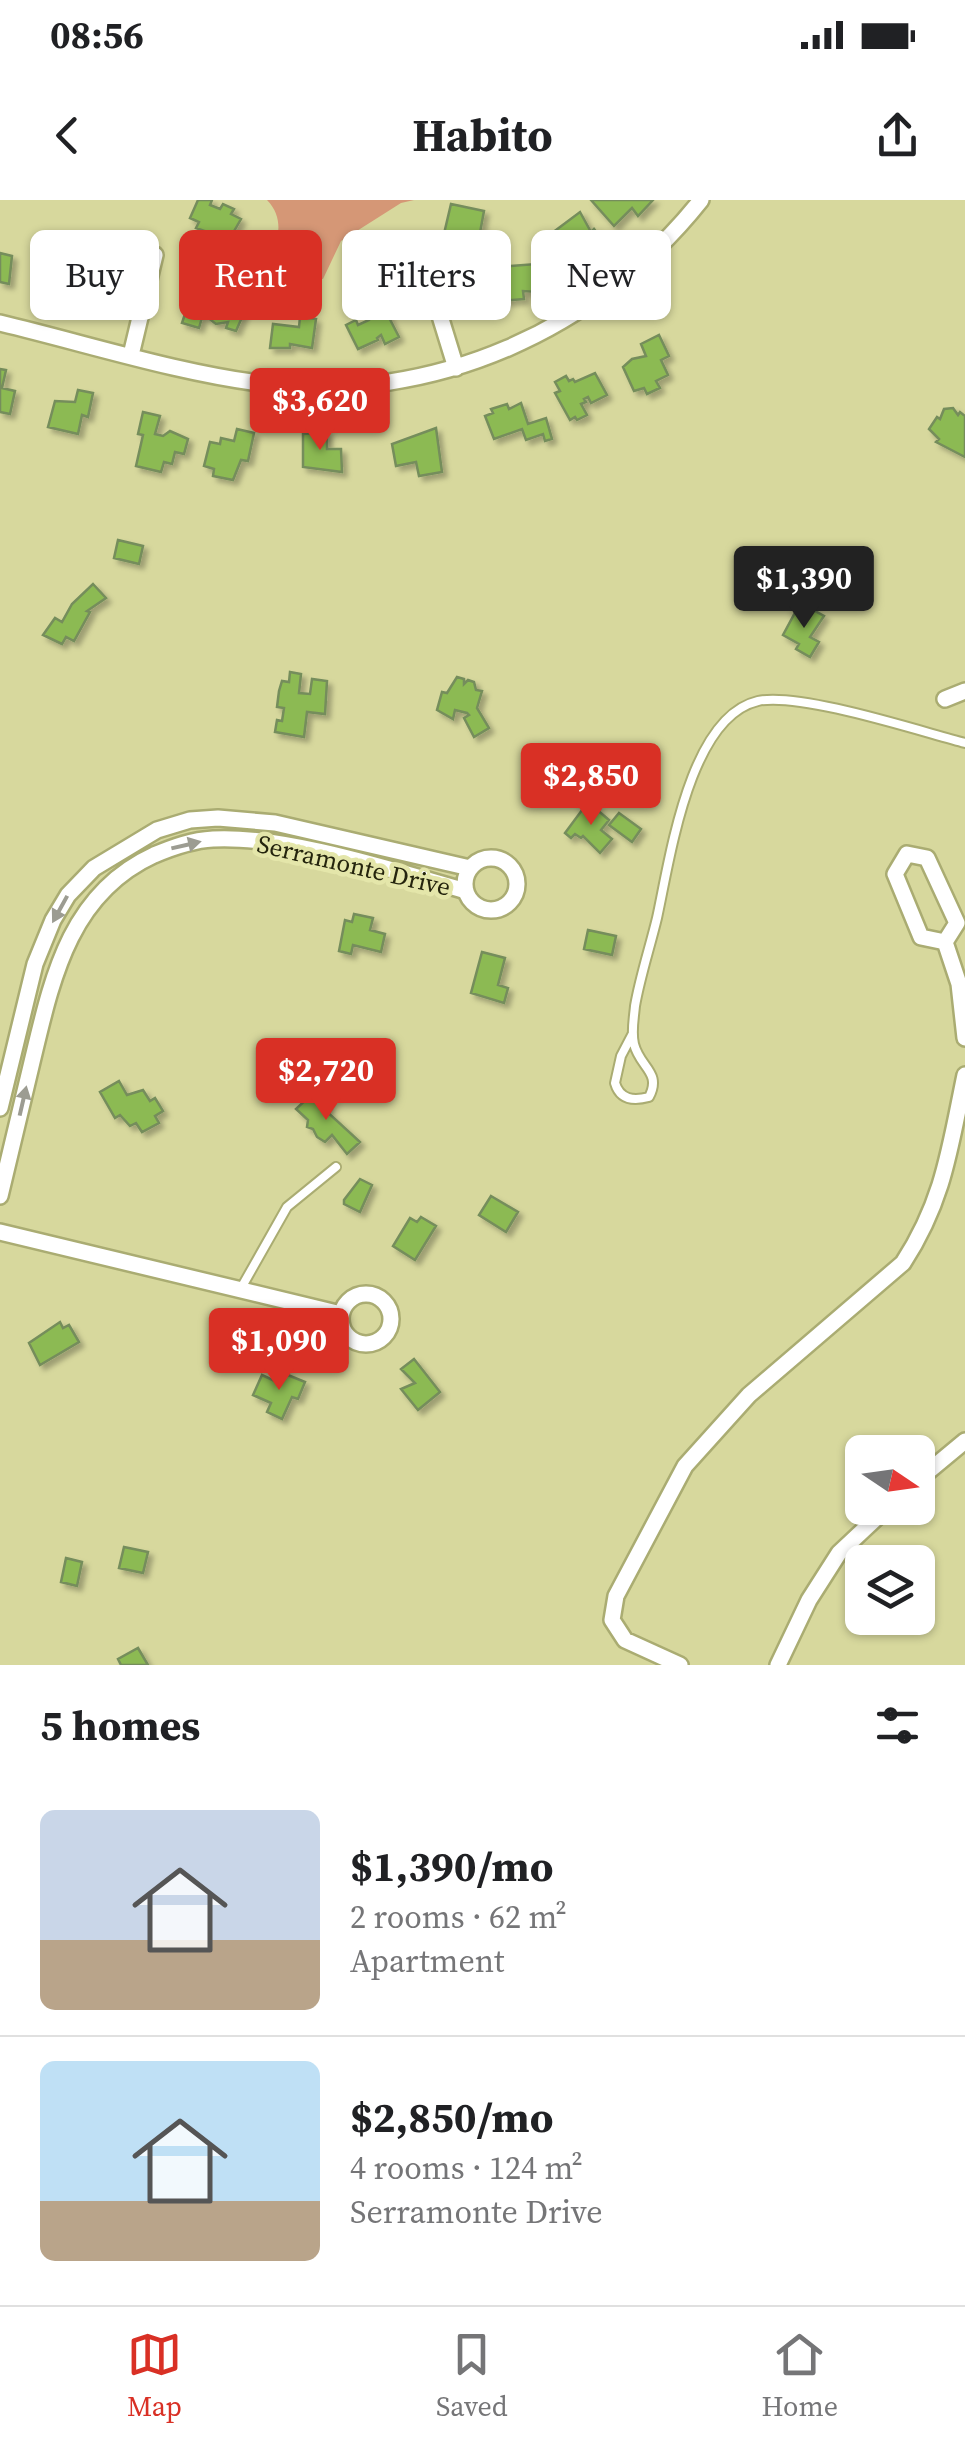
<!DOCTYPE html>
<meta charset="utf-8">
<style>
body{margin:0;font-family:"Source Serif 4",serif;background:#f6f6f6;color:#202124;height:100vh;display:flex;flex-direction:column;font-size:38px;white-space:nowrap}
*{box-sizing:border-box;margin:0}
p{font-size:32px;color:#757577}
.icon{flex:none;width:55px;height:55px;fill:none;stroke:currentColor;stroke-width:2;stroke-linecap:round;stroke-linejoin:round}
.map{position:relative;height:1465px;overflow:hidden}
.side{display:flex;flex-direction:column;background:#fff;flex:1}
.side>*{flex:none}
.guide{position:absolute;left:30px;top:30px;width:905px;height:90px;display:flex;gap:20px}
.needle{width:65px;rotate:103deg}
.fabs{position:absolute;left:845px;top:1235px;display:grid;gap:20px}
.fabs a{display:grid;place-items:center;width:90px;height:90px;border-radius:15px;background:#fff;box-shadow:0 2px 8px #0004;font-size:50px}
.price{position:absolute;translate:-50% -85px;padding:0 22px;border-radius:10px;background:#d93025;color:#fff;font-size:32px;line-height:65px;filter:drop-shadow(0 2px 5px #0008)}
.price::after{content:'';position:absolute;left:50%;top:60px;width:30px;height:22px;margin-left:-15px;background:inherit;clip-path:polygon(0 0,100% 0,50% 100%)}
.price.current{background:#222;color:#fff}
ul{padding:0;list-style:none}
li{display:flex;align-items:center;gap:30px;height:250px;padding:0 40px}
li+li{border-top:2px solid #e0e0e0}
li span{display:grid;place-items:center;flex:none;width:280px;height:200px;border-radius:15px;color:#555}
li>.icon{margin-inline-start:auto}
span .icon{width:120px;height:120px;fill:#fffc;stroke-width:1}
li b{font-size:42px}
h2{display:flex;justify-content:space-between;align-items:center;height:120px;padding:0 40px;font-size:42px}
.tag{padding:0 35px;border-radius:15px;background:#fff;box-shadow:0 2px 8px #0004;font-size:35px;line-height:90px}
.tag.current{background:#d93025;color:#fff}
.status{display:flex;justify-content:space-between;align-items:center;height:70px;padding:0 50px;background:#fff;direction:ltr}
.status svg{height:28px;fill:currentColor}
header{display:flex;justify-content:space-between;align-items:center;height:130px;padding:0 40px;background:#fff;font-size:45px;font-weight:700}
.dock{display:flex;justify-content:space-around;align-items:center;height:140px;border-top:2px solid #e0e0e0;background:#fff;font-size:28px;color:#757577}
.dock a{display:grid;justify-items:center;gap:5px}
.dock .current{color:#d93025}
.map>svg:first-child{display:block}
.green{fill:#d59776}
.building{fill:#8cba52;stroke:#758d5b;stroke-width:2.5;filter:url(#shadow)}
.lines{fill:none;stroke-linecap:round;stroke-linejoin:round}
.service-casing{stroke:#aaac72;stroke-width:12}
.minor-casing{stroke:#aaac72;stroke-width:20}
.service{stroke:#fff;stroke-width:8}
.minor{stroke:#fff;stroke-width:15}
.oneway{fill:#9c9c92}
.labels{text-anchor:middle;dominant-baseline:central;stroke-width:9;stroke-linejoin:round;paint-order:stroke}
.street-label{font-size:25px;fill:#24240d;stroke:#e4e6aa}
</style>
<div class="status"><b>08:56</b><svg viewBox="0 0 49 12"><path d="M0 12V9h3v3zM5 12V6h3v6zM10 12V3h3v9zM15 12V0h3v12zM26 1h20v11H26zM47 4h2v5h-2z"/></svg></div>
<header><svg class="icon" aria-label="back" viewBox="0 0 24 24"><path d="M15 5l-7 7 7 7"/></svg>Habito<svg class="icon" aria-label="share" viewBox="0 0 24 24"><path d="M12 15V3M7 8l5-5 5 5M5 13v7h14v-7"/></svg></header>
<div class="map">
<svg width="965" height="1465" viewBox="0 0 965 1465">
<defs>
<filter id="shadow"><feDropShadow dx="4.5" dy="4.5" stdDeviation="2.5" flood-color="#0004"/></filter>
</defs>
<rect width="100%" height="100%" fill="#d7d89d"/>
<path class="green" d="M 267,0 L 414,0 L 401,3 L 341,41 L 323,79 L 268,71 C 275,45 288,22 267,0 Z"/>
<path class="building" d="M 198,0 L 212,0 L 210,5 L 220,9 L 223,4 L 234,9 L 231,14 L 241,19 L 222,52 L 205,45 L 210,33 L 196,28 L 199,22 L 190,18 Z
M 591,0 L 653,0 L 638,16 L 632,8 L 614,26 Z
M 451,4 L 484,11 L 474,65 L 457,61 L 462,42 L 443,38 Z
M 580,12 L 591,32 L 594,29 L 604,42 L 593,53 L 585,50 L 588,54 L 571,67 L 548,36 Z
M 403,40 L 410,41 L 416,60 L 398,65 L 401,68 L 384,84 L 378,88 L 374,84 L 365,90 L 351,74 L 362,58 L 358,53 L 369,43 L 374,48 L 379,43 L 384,48 Z
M 0,53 L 12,56 L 9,84 L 0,82 Z
M 536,64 L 536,70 L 543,70 L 545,84 L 537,85 L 538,92 L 523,91 L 524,99 L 501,101 L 498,67 Z
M 96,77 L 106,78 L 107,86 L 111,86 L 113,107 L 97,109 L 97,106 L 77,104 L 74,82 Z
M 193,90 L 215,92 L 247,106 L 236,131 L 226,128 L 228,122 L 216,124 L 203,114 L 199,128 L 182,123 Z
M 382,104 L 399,137 L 385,144 L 381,135 L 377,138 L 378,140 L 358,149 L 346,125 L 356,120 L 358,125 L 369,120 L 375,114 L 372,109 Z
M 300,117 L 316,119 L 312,148 L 290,144 L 290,148 L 270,148 L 273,124 L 299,127 Z
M 659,135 L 669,156 L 661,160 L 668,175 L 656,181 L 660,188 L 647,194 L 644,188 L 634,191 L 623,167 L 632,159 L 646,156 L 641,144 Z
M 0,169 L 6,170 L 2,188 L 15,191 L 10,214 L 0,212 Z
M 595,173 L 607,195 L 591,203 L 588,197 L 584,199 L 586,202 L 581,204 L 587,215 L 577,220 L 575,217 L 570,220 L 555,193 L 560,191 L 555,182 L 566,176 L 569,181 L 573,179 L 575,182 Z
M 78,190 L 93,193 L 88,217 L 82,215 L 78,234 L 48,227 L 55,201 L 75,202 Z
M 521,203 L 528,224 L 546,218 L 552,239 L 545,241 L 543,234 L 526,240 L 522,229 L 494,239 L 485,216 L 493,213 L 491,209 L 507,204 L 509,209 Z
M 953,208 L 958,215 L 960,212 L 965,216 L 965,257 L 936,242 L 939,239 L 929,229 L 937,217 L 940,219 L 944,209 Z
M 143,212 L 160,216 L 155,234 L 163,236 L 170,231 L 188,239 L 184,254 L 175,252 L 172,264 L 164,262 L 161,272 L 136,266 L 143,235 L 138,234 Z
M 436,228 L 442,272 L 419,276 L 416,262 L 396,266 L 392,244 Z
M 237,229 L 254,233 L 248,261 L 241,260 L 233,280 L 213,276 L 214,269 L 204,266 L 210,242 L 220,244 L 221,238 L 234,241 Z
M 327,232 L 327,249 L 341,249 L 342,272 L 303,267 L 303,234 Z
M 118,340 L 143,346 L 139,364 L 114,358 Z
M 93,384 L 106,398 L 87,411 L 90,412 L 74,441 L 66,437 L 62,444 L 43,435 L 55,418 L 62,422 L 72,404 Z
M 797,409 L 810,415 L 813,410 L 824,416 L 810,437 L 819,442 L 810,457 L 796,449 L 799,444 L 783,435 Z
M 290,472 L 301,474 L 299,493 L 310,494 L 312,479 L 327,481 L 325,514 L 307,512 L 304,537 L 275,532 L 277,520 L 282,521 L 284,508 L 277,507 L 279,491 L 282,481 L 289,482 Z
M 457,477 L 464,479 L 464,484 L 468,480 L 474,482 L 476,490 L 482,491 L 477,508 L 489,528 L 474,537 L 464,518 L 469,515 L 467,513 L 455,510 L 453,519 L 437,510 L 442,492 L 447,493 Z
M 588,602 L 609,620 L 601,630 L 612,639 L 600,653 L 583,636 L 581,638 L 575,634 L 571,638 L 565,633 Z
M 619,613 L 641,629 L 632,642 L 609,625 Z
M 354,714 L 373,718 L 370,730 L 385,734 L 381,752 L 353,745 L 351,754 L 339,751 L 345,720 L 352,722 Z
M 588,730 L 616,736 L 612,755 L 584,749 Z
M 482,752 L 505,758 L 498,785 L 508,788 L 504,803 L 471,793 Z
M 119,881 L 127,895 L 143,890 L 150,901 L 155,898 L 163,911 L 155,916 L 159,923 L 142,932 L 136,923 L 130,926 L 120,915 L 115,918 L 100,892 Z
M 315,891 L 328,905 L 324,909 L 360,942 L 347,954 L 332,935 L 325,942 L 317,937 L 313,929 L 307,927 L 308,920 L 296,909 Z
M 360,979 L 372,985 L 360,1012 L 344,1004 L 344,1000 Z
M 491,996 L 518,1012 L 506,1032 L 479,1015 Z
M 421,1017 L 436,1026 L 415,1060 L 393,1046 L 410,1018 L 417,1022 Z
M 60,1122 L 63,1128 L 69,1125 L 79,1142 L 40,1165 L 29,1143 Z
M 414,1159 L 440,1192 L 418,1210 L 401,1189 L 415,1183 L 401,1169 Z
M 283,1173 L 305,1182 L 298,1199 L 292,1197 L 282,1219 L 267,1212 L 271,1203 L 253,1195 L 262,1175 L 279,1183 Z
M 124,1347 L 148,1352 L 143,1373 L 119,1368 Z
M 66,1358 L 82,1362 L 77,1386 L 61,1382 Z
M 138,1448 L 148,1465 L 121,1465 L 118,1459 Z"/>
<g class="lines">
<defs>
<path id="service" d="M 632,835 L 621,856 L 615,883 C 620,900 634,901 649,897 C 662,872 640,868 634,844 C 631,832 634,818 635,806 C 640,777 650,747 657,718 C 670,659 689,517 758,501 C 800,492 919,531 965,543
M 240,1090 L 287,1007 L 336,967"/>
<path id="minor" d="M 436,103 L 456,168
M 0,123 C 88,144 177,173 266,184 C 433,204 598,130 701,0
M 131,155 L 155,55
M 945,499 L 965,491
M465 684a26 26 0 1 1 52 0a26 26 0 1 1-52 0Z
M 945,742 L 921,737 L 895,674 L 907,654 L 927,658 L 957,723 L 945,742 L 959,784 L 965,838
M 0,908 L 35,764 L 53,720 L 68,695 L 94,668 L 157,630 L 190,620 L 218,618 L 275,623 L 470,668
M 0,996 C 11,951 21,907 32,862 C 52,779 69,694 154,655 C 173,647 192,640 213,639 C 285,635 395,671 466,691
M 0,1032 L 341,1114
M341 1119a25 25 0 1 1 50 0a25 25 0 1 1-50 0Z
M 918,1280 L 965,1241
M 680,1465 L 625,1440 L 612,1420 L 616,1396 L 685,1266 L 749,1195 L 903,1063 C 944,1000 950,947 965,875
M 778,1465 L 809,1400 L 839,1353 L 887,1308"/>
</defs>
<use href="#service" class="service-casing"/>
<use href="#minor" class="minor-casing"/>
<use href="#service" class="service"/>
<use href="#minor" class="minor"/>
</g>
<defs><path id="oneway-solid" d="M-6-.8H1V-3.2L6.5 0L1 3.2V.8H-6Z" transform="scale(2.5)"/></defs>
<g class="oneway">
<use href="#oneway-solid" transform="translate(186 645) rotate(-13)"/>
<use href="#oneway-solid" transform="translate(60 709) rotate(119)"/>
<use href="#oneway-solid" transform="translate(23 901) rotate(-77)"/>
</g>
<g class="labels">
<g class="street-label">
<text transform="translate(354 665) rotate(13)">Serramonte Drive</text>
</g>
</g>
</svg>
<div class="fabs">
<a><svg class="needle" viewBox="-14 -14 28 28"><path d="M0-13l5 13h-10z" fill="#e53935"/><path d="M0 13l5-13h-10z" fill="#757577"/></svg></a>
<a><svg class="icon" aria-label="layers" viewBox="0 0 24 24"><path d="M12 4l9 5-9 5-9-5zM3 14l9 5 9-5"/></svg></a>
</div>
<b class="price" style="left:320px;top:253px">$3,620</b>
<b class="price current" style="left:804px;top:431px">$1,390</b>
<b class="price" style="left:591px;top:628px">$2,850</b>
<b class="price" style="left:326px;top:923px">$2,720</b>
<b class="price" style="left:279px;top:1193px">$1,090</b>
<div class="guide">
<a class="tag">Buy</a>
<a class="tag current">Rent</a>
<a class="tag">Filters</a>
<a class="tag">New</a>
</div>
</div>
<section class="side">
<h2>5 homes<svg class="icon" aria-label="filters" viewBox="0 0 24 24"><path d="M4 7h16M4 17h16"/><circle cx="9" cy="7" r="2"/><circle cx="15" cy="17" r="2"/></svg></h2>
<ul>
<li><span style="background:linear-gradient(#c9d6e8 65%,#b9a48a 0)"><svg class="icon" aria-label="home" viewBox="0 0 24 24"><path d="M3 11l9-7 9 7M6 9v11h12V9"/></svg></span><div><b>$1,390/mo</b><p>2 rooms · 62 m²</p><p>Apartment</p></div></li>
<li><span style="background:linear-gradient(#bfe0f5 70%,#b9a48a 0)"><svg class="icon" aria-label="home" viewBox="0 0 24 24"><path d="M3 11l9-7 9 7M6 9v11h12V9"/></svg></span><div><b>$2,850/mo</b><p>4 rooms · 124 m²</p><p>Serramonte Drive</p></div></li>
</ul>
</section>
<nav class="dock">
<a class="current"><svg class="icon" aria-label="map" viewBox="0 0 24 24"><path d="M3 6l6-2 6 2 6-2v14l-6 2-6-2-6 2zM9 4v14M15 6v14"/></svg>Map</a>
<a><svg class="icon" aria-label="saved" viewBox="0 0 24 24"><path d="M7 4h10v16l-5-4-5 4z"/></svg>Saved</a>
<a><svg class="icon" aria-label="home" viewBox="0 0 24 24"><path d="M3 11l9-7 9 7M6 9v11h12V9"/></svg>Home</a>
</nav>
